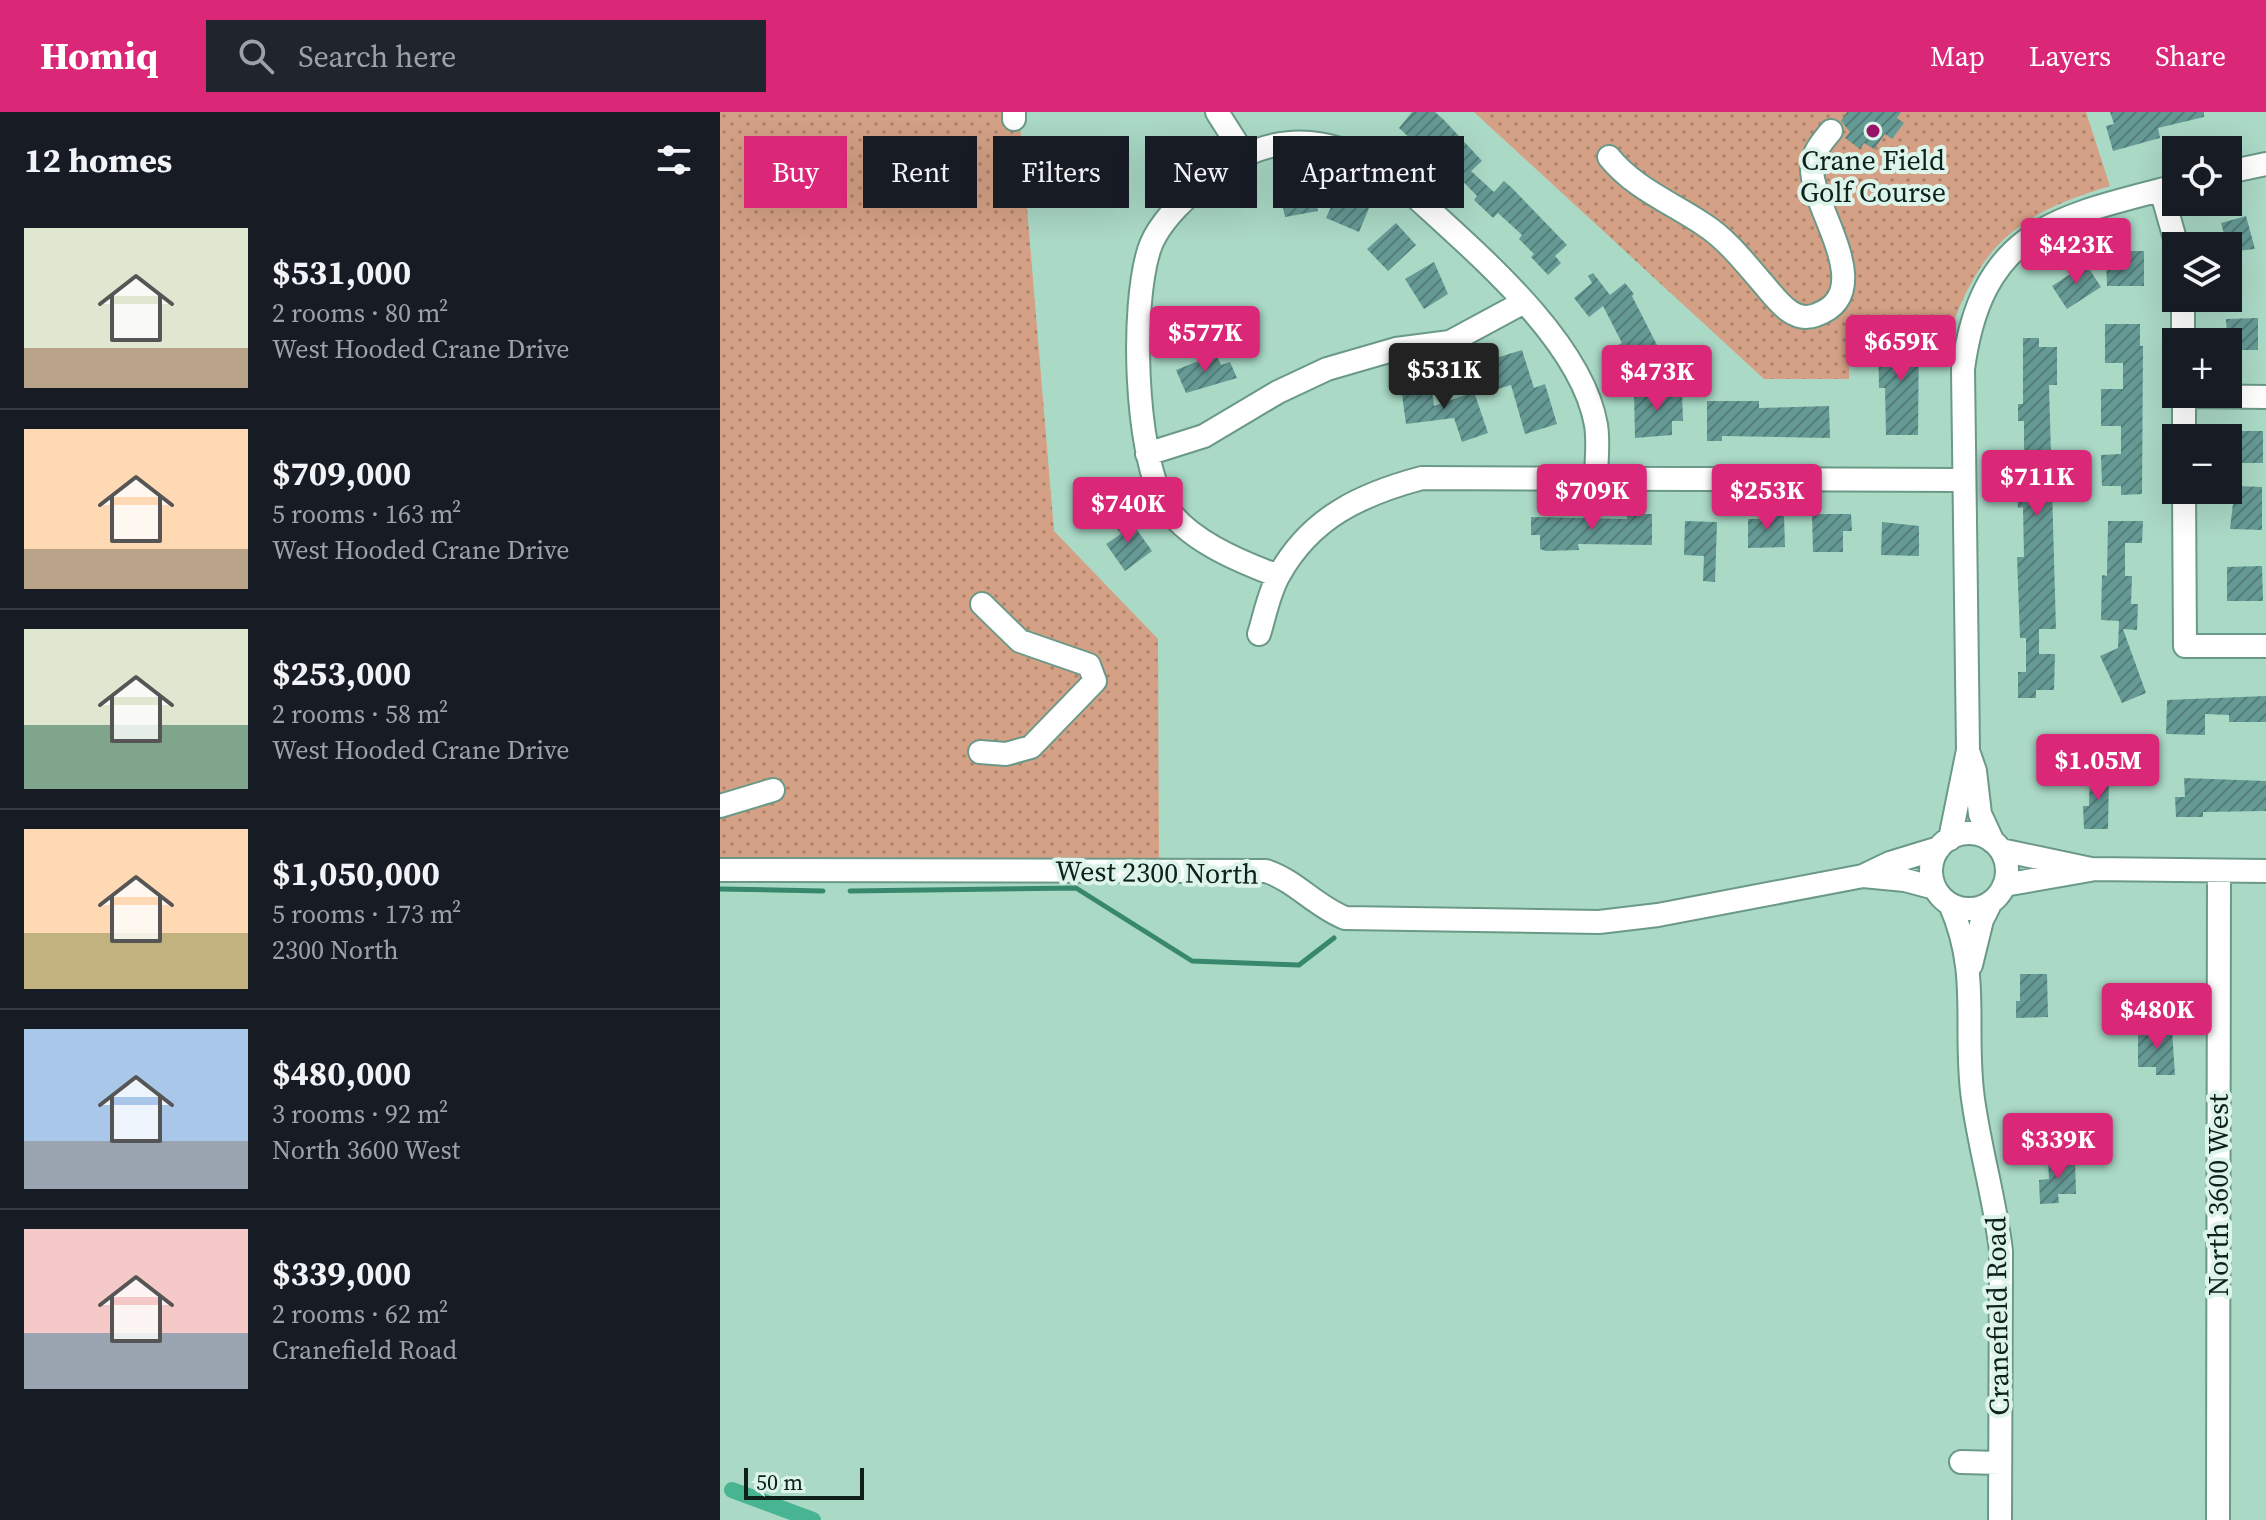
<!DOCTYPE html>
<meta charset="utf-8">
<style>
body{margin:0;font-family:"Source Serif 4",serif;background:#20242c;color:#f1f3f6;height:100vh;display:flex;flex-direction:column;font-size:30px;white-space:nowrap}
*{box-sizing:border-box;margin:0}
p{font-size:26px;color:#9ea1a6}
.icon{flex:none;width:44px;height:44px;fill:none;stroke:currentColor;stroke-width:2;stroke-linecap:round;stroke-linejoin:round}
.map{position:relative;flex:1;overflow:hidden}
.details{display:flex;flex-direction:column;background:#171b24;width:720px}
.details>*{flex:none}
.top-card{position:absolute;left:24px;top:24px;width:760px;height:72px;display:flex;gap:16px}
.tools{position:absolute;left:1442px;top:24px;display:grid;gap:16px}
.tools a{display:grid;place-items:center;width:80px;height:80px;border-radius:0px;background:#171b24;box-shadow:0 8px 32px #0002;font-size:40px}
.scale{position:absolute;left:24px;bottom:20px;width:120px;box-sizing:border-box;padding-left:8px;border:4px solid #0d2019;border-top:0;font-size:22px;line-height:28px;white-space:nowrap;color:#0d2019;-webkit-text-stroke:6px #dcf4ea;paint-order:stroke}
.price{position:absolute;translate:-50% -68px;padding:0 18px;border-radius:8px;background:#db2777;color:#fff;font-size:26px;line-height:52px;filter:drop-shadow(0 2px 4px #0008)}
.price::after{content:'';position:absolute;left:50%;top:48px;width:24px;height:18px;margin-left:-12px;background:inherit;clip-path:polygon(0 0,100% 0,50% 100%)}
.price.on{background:#222;color:#fff}
ul{padding:0;list-style:none}
li{display:flex;align-items:center;gap:24px;height:200px;padding:0 24px}
li+li{border-top:2px solid #363941}
li span{display:grid;place-items:center;flex:none;width:224px;height:160px;border-radius:0px;color:#555}
li>.icon{margin-inline-start:auto}
span .icon{width:96px;height:96px;fill:#fffc;stroke-width:1}
li b{font-size:34px}
h2{display:flex;justify-content:space-between;align-items:center;height:96px;padding:0 24px;font-size:34px}
.tag{padding:0 28px;border-radius:0px;background:#171b24;box-shadow:0 8px 32px #0002;font-size:28px;line-height:72px}
.tag.on{background:#db2777;color:#fff}
header{display:flex;align-items:center;gap:48px;box-sizing:border-box;height:112px;padding:0 40px;background:#db2777;color:#fff}
header strong{font-size:38px}
nav{display:flex;gap:44px;margin-inline-start:auto;font-size:28px}
.search{width:560px;height:72px;background:#20242c;display:flex;align-items:center;gap:20px;box-sizing:border-box;padding:0 28px;border-radius:0px;color:#9ea1a6;font-size:30px}
main{display:flex;flex:1;min-height:0}
.map>svg:first-child{display:block}
.grass{fill:url(#grass-dots)}
.lines{fill:none;stroke-linecap:round;stroke-linejoin:round}
.stream{stroke:#37886d;stroke-width:5}
.canal{stroke:#49b491;stroke-width:16}
.building{fill:url(#building-hatch)}
.minor-casing{stroke:#6b9987;stroke-width:26}
.minor{stroke:#fff;stroke-width:22}
.poi-dot{fill:#981368;stroke:#dcf4ea;stroke-width:3}
.labels{text-anchor:middle;dominant-baseline:central;stroke-width:8;stroke-linejoin:round;paint-order:stroke}
.poi-label{font-size:28px;fill:#0d2019;stroke:#dcf4ea}
.street-label{font-size:28px;fill:#0d2019;stroke:#dcf4ea}
</style>
<header>
<strong>Homiq</strong>
<div class="search"><svg class="icon" aria-label="search" viewBox="0 0 24 24"><circle cx="10" cy="10" r="6"/><path d="M15 15l6 6"/></svg>Search here</div>
<nav><a>Map</a><a>Layers</a><a>Share</a></nav>
</header>
<main>
<section class="details">
<h2>12 homes<svg class="icon" aria-label="filters" viewBox="0 0 24 24"><path d="M4 7h16M4 17h16"/><circle cx="9" cy="7" r="2"/><circle cx="15" cy="17" r="2"/></svg></h2>
<ul>
<li><span style="background:linear-gradient(#dfe7d0 75%,#b9a48a 0)"><svg class="icon" aria-label="home" viewBox="0 0 24 24"><path d="M3 11l9-7 9 7M6 9v11h12V9"/></svg></span><div><b>$531,000</b><p>2 rooms · 80 m²</p><p>West Hooded Crane Drive</p></div></li>
<li><span style="background:linear-gradient(#ffd9b3 75%,#b9a48a 0)"><svg class="icon" aria-label="home" viewBox="0 0 24 24"><path d="M3 11l9-7 9 7M6 9v11h12V9"/></svg></span><div><b>$709,000</b><p>5 rooms · 163 m²</p><p>West Hooded Crane Drive</p></div></li>
<li><span style="background:linear-gradient(#dfe7d0 60%,#7fa58c 0)"><svg class="icon" aria-label="home" viewBox="0 0 24 24"><path d="M3 11l9-7 9 7M6 9v11h12V9"/></svg></span><div><b>$253,000</b><p>2 rooms · 58 m²</p><p>West Hooded Crane Drive</p></div></li>
<li><span style="background:linear-gradient(#ffd9b3 65%,#c2b280 0)"><svg class="icon" aria-label="home" viewBox="0 0 24 24"><path d="M3 11l9-7 9 7M6 9v11h12V9"/></svg></span><div><b>$1,050,000</b><p>5 rooms · 173 m²</p><p>2300 North</p></div></li>
<li><span style="background:linear-gradient(#a9c7e8 70%,#9aa5b1 0)"><svg class="icon" aria-label="home" viewBox="0 0 24 24"><path d="M3 11l9-7 9 7M6 9v11h12V9"/></svg></span><div><b>$480,000</b><p>3 rooms · 92 m²</p><p>North 3600 West</p></div></li>
<li><span style="background:linear-gradient(#f6c9c9 65%,#9aa5b1 0)"><svg class="icon" aria-label="home" viewBox="0 0 24 24"><path d="M3 11l9-7 9 7M6 9v11h12V9"/></svg></span><div><b>$339,000</b><p>2 rooms · 62 m²</p><p>Cranefield Road</p></div></li>
</ul>
</section>
<div class="map">
<svg width="1546" height="1408" viewBox="0 0 1546 1408">
<defs>
<pattern id="grass-dots" width="8" height="8" patternUnits="userSpaceOnUse" patternTransform="scale(2)"><rect width="8" height="8" fill="#d5a186"/><path d="M2 2h.1M6 6h.1" fill="none" stroke="#ab836d" stroke-width="1.8" stroke-linecap="round"/></pattern>
<pattern id="building-hatch" width="6" height="6" patternUnits="userSpaceOnUse" patternTransform="scale(2)"><rect width="6" height="6" fill="#669a95"/><path d="M-1 1l2-2M0 6l6-6M5 7l2-2" fill="none" stroke="#527d79"/></pattern>
</defs>
<rect width="100%" height="100%" fill="#aad9c6"/>
<path class="grass" d="M 0,0 L 299,0 L 334,419 L 438,527 L 439,750 L 0,749 Z
M 754,0 L 1366,0 L 1390,74 C 1304,100 1264,127 1232,214 L 1130,216 L 1129,267 L 1044,267 Z"/>
<g class="lines">
<path class="stream" d="M 0,777 L 103,779
M 130,779 L 356,776 L 472,849 L 579,853 L 614,826"/>
<path class="canal" d="M 12,1378 L 93,1408"/>
</g>
<path class="building" d="M 692,0 L 715,0 L 724,8 L 762,49 L 751,59 L 774,80 L 784,69 L 792,76 L 847,133 L 835,144 L 841,151 L 828,163 L 811,145 L 814,142 L 799,127 L 802,123 L 778,101 L 773,106 L 754,88 L 757,84 L 729,55 L 725,59 L 679,16 Z
M 1127,0 L 1181,0 L 1177,6 L 1184,11 L 1172,27 L 1165,22 L 1154,37 L 1144,31 L 1140,37 L 1125,26 L 1130,20 L 1121,9 Z
M 1390,0 L 1484,0 L 1484,5 L 1438,16 L 1440,26 L 1393,39 L 1386,14 L 1394,12 Z
M 591,65 L 598,99 L 565,105 L 558,72 Z
M 618,79 L 652,89 L 639,120 L 606,106 Z
M 1526,104 L 1535,137 L 1509,140 L 1501,111 Z
M 676,111 L 696,133 L 668,159 L 647,137 Z
M 1407,139 L 1424,139 L 1424,174 L 1387,174 L 1386,143 L 1407,143 Z
M 714,150 L 728,182 L 704,197 L 685,167 Z
M 1366,152 L 1381,175 L 1347,197 L 1332,174 Z
M 873,161 L 890,183 L 905,171 L 914,182 L 912,184 L 937,233 L 904,249 L 896,234 L 902,231 L 883,194 L 869,205 L 854,186 L 872,171 L 868,164 Z
M 1538,206 L 1538,238 L 1508,238 L 1506,207 Z
M 1385,212 L 1420,212 L 1420,234 L 1423,234 L 1422,382 L 1401,383 L 1401,374 L 1382,374 L 1381,343 L 1401,342 L 1401,314 L 1381,314 L 1381,277 L 1403,277 L 1403,251 L 1385,251 Z
M 1178,221 L 1199,221 L 1198,323 L 1166,323 L 1165,276 L 1159,276 L 1158,230 L 1178,230 Z
M 1303,226 L 1319,226 L 1319,235 L 1337,235 L 1337,273 L 1329,273 L 1336,517 L 1319,517 L 1319,542 L 1335,542 L 1334,578 L 1316,578 L 1316,586 L 1298,586 L 1298,560 L 1306,560 L 1306,526 L 1300,526 L 1297,445 L 1304,445 L 1303,395 L 1298,396 L 1297,379 L 1304,379 L 1304,309 L 1298,309 L 1298,292 L 1303,292 Z
M 802,238 L 814,276 L 825,272 L 837,312 L 805,322 L 791,273 L 775,278 L 766,249 Z
M 496,242 L 501,253 L 510,250 L 517,266 L 466,281 L 456,258 Z
M 711,271 L 714,294 L 754,280 L 768,321 L 742,330 L 734,306 L 686,312 L 681,275 Z
M 914,280 L 962,280 L 963,309 L 952,309 L 952,323 L 915,326 Z
M 987,289 L 1039,289 L 1039,296 L 1109,294 L 1110,326 L 1002,324 L 1002,329 L 987,329 Z
M 1511,319 L 1543,319 L 1543,351 L 1512,351 Z
M 1515,374 L 1542,375 L 1542,418 L 1510,417 Z
M 907,402 L 932,402 L 932,433 L 858,432 L 859,438 L 826,439 L 820,437 L 820,423 L 811,423 L 811,405 L 907,407 Z
M 1092,402 L 1131,402 L 1132,419 L 1123,419 L 1123,440 L 1093,440 Z
M 1046,403 L 1064,403 L 1065,435 L 1028,436 L 1028,407 L 1046,407 Z
M 407,404 L 432,439 L 405,459 L 386,432 L 401,422 L 394,413 Z
M 965,409 L 997,410 L 995,470 L 983,469 L 984,444 L 964,443 Z
M 1388,409 L 1423,409 L 1422,431 L 1405,431 L 1405,464 L 1412,464 L 1411,492 L 1418,492 L 1417,518 L 1403,517 L 1426,581 L 1402,591 L 1380,544 L 1398,536 L 1399,509 L 1381,508 L 1382,463 L 1387,464 Z
M 1162,410 L 1199,414 L 1199,444 L 1161,443 Z
M 1542,454 L 1543,489 L 1507,489 L 1507,455 Z
M 1546,584 L 1546,610 L 1509,610 L 1509,603 L 1485,602 L 1485,623 L 1446,622 L 1447,588 Z
M 1370,660 L 1389,661 L 1388,717 L 1364,717 L 1363,694 L 1369,694 Z
M 1464,666 L 1546,669 L 1546,699 L 1483,700 L 1483,705 L 1456,705 L 1455,685 L 1465,685 Z
M 1300,862 L 1327,862 L 1328,905 L 1296,906 L 1296,889 L 1300,889 Z
M 1418,918 L 1452,918 L 1455,963 L 1436,963 L 1436,955 L 1418,955 Z
M 1355,1046 L 1356,1082 L 1338,1082 L 1339,1091 L 1320,1092 L 1319,1068 L 1329,1067 L 1328,1048 Z"/>
<g class="lines">
<defs>
<path id="minor" d="M 497,0 L 523,41
M 294,7 L 294,0
M 889,45 C 914,76 950,90 983,112 C 1005,126 1022,147 1039,167 C 1054,183 1071,213 1096,203 C 1160,180 1091,96 1092,56 C 1092,41 1102,30 1111,19
M 1508,60 L 1546,52
M 1441,78 L 1457,134
M 1463,186 L 1463,230
M 1464,282 L 1464,326
M 1464,284 L 1546,285
M 427,342 L 484,324 L 558,280 L 607,257 L 676,237 L 730,230 L 804,190
M 1464,378 L 1465,534 L 1546,534
M 558,464 C 521,450 463,427 443,389 C 415,335 411,196 429,138 C 436,116 456,95 473,80 C 535,21 598,15 670,61 C 736,125 860,220 876,313 C 879,331 876,351 876,368
M 539,522 C 545,503 549,480 559,463 C 591,405 642,382 702,366 L 1243,368
M 1248,639 L 1255,659 L 1260,702 L 1273,730
M 260,640 L 286,642 L 311,635 L 375,569 L 369,553 L 300,529 L 262,492
M 0,694 L 53,678
M1211 759a38 38 0 1 1 76 0a38 38 0 1 1-76 0Z
M 1230,727 L 1248,638 L 1243,257 C 1262,117 1336,105 1456,74
M 1281,738 L 1371,757 L 1546,759
M 0,758 L 546,759 C 576,769 595,794 625,806 L 879,810 L 938,803 L 1143,764 L 1170,751 L 1219,736
M 1143,764 L 1185,768 L 1215,776
M 1284,773 L 1370,758
M 1230,792 C 1261,862 1243,916 1253,987 C 1260,1038 1275,1088 1281,1139 L 1280,1408
M 1251,853 L 1262,808 L 1271,790
M 1241,1350 L 1280,1351
M 1498,1408 L 1499,759"/>
</defs>
<use href="#minor" class="minor-casing"/>
<use href="#minor" class="minor"/>
</g>
<circle class="poi-dot" cx="1153" cy="19" r="8"/>
<g class="labels">
<g class="poi-label">
<text x="1153" y="48">Crane Field<tspan x="1153" dy="32">Golf Course</tspan></text>
</g>
<g class="street-label">
<text transform="translate(437 760) rotate(1)">West 2300 North</text>
<text transform="translate(1498 1083) rotate(-90)">North 3600 West</text>
<text transform="translate(1277 1204) rotate(-91)">Cranefield Road</text>
</g>
</g>
</svg>
<div class="tools">
<a><svg class="icon" aria-label="locate" viewBox="0 0 24 24"><circle cx="12" cy="12" r="6"/><path d="M12 2v4M12 18v4M2 12h4M18 12h4"/></svg></a>
<a><svg class="icon" aria-label="layers" viewBox="0 0 24 24"><path d="M12 4l9 5-9 5-9-5zM3 14l9 5 9-5"/></svg></a>
<a>+</a>
<a>−</a>
</div>
<div class="scale">50 m</div>
<b class="price" style="left:1356px;top:174px">$423K</b>
<b class="price" style="left:485px;top:262px">$577K</b>
<b class="price" style="left:1181px;top:271px">$659K</b>
<b class="price on" style="left:724px;top:299px">$531K</b>
<b class="price" style="left:937px;top:301px">$473K</b>
<b class="price" style="left:1317px;top:406px">$711K</b>
<b class="price" style="left:872px;top:420px">$709K</b>
<b class="price" style="left:1047px;top:420px">$253K</b>
<b class="price" style="left:408px;top:433px">$740K</b>
<b class="price" style="left:1378px;top:690px">$1.05M</b>
<b class="price" style="left:1437px;top:939px">$480K</b>
<b class="price" style="left:1338px;top:1069px">$339K</b>
<div class="top-card">
<a class="tag on">Buy</a>
<a class="tag">Rent</a>
<a class="tag">Filters</a>
<a class="tag">New</a>
<a class="tag">Apartment</a>
</div>
</div>
</main>
